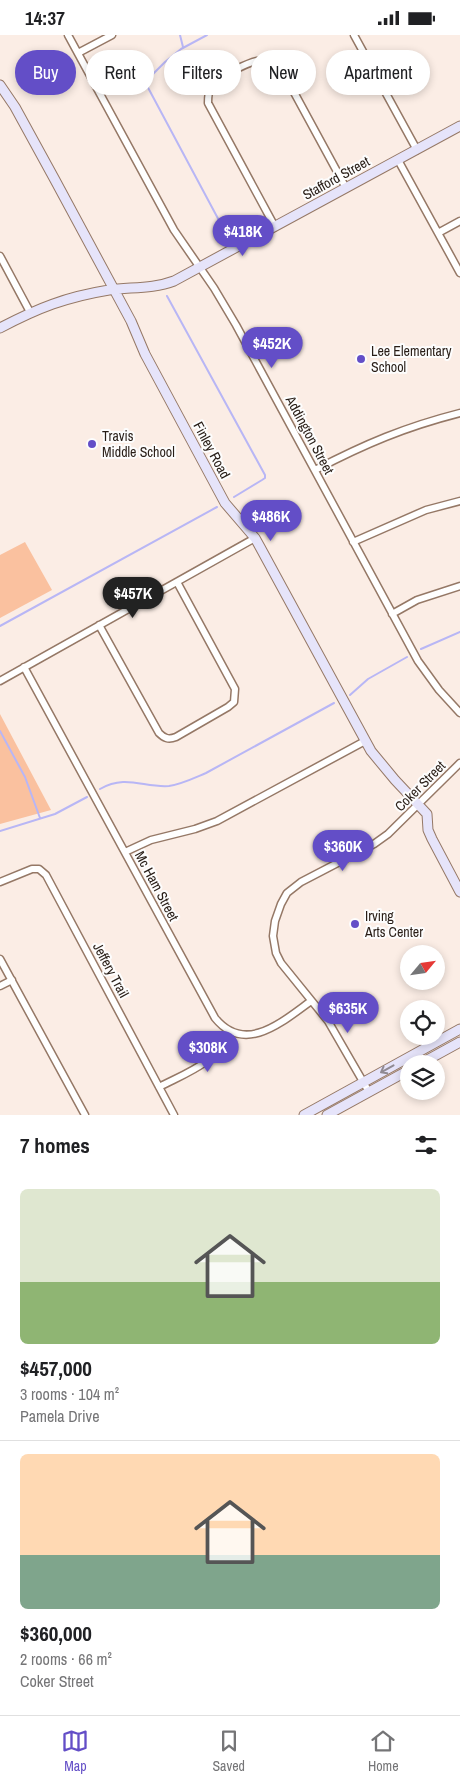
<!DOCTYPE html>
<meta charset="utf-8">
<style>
body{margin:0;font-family:"Archivo Narrow",sans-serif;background:#f6f6f6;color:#202124;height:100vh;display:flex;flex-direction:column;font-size:19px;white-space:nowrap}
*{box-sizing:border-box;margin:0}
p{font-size:16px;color:#757577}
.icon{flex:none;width:28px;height:28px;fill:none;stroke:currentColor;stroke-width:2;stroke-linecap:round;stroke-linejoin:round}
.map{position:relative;height:1080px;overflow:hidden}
.drawer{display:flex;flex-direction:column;background:#fff;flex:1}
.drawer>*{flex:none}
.guide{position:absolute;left:15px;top:15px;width:430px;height:45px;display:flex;gap:10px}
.needle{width:32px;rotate:61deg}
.fabs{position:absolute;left:400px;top:910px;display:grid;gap:10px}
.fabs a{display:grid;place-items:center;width:45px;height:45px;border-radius:50%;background:#fff;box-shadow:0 2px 8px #0003;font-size:25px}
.price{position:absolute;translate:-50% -42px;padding:0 11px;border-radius:18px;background:#634ec7;color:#fff;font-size:16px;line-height:32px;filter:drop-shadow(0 1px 2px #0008)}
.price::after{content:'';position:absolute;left:50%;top:30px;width:15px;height:11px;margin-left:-8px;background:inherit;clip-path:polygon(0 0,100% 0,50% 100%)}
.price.selected{background:#222;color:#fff}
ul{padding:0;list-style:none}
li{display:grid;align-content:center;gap:10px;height:265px;padding:0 20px}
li+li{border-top:1px solid #e0e0e0}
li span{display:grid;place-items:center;height:155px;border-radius:8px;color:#555}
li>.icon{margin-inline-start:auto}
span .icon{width:90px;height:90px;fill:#fffc;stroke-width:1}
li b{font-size:21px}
h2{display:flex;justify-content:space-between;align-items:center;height:60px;padding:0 20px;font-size:21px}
.tag{padding:0 18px;border-radius:22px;background:#fff;box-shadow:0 2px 8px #0003;font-size:18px;line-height:45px}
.tag.selected{background:#634ec7;color:#fff}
.status{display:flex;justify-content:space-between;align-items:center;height:35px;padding:0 25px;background:#fff;direction:ltr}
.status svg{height:14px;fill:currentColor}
.tab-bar{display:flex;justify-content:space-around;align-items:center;height:70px;border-top:1px solid #e0e0e0;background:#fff;font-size:14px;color:#757577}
.tab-bar a{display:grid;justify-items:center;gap:2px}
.tab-bar .selected{color:#634ec7}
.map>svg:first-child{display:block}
.green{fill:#fac19f}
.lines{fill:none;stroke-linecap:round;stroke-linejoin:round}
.stream{stroke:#b8b6f5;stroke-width:2}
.street-casing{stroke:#957866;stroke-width:9}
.secondary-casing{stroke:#957866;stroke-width:11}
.street{stroke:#fff;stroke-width:6}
.secondary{stroke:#e6e4fa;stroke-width:9}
.oneway{stroke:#908a93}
.poi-dot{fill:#634ec7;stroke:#fdfdfd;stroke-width:2}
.labels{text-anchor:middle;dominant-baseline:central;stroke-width:4;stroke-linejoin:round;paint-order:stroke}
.street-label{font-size:14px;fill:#281d16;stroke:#fdfdfd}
.poi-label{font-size:14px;fill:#281d16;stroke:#fdfdfd;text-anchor:start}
</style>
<div class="status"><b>14:37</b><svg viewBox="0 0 49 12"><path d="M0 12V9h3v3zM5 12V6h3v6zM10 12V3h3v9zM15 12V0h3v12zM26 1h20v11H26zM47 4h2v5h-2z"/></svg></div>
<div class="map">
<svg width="460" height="1080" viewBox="0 0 460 1080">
<rect width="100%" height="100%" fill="#fbede5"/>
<path class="green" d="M 25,507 L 52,555 L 0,583 L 0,520 Z
M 0,679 L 51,775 L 0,789 Z"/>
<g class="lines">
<path class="stream" d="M 180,0 L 183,12
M 207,0 L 181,14 L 165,27 L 145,47 L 230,206
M 167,261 L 265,440 L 265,443 L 262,445 L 234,462
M 0,591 L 217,472
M 421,614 L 460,597
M 350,660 L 368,644 L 407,622
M 0,696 L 25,742 L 40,783
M 100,754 C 126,739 144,753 169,751 C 182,749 194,743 206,738 L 334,668
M 0,796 L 55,779 L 87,762"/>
<defs>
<path id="street" d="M 68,0 L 174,195 L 214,253 L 236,290 L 418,626 L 439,655 L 460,678
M 354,0 L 417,115
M 78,18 L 112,0
M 398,125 L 460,238
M 275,192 L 208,68 C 208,62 208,57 211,52 C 218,42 255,22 268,25 C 274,26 279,32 283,37 L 346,153
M 438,198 L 460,186
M 0,221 L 30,277
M 315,435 C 365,409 405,392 460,378
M 353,507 L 426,475 L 460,466
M 392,579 L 417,565 L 460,551
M 99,590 L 159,698 C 164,703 168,705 176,702 L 228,672 L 234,667 L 235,654 L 177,547
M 24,632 L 215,983 C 245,1020 282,987 311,966
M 0,646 L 255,503
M 125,817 L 151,805 L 195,794 L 217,786 L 365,706
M 0,847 L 32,834 L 39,834 L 46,840 L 174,1080
M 0,924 L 85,1080
M 0,951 L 12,945
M 159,1052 C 188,1037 217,1028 229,996
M 369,1057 L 328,986 L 281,928 L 276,918 L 273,901 L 275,886 L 281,869 L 287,858 L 301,847 L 374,809 L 388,799 L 460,728"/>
<path id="secondary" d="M 0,50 L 15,72 L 55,145 L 131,286 L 145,319 L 225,468 L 255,503 L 260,512 L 371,716 L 395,745 L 427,779 L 428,795 L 432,804 L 460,857
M 0,293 C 38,273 66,262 109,255 C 130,252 153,254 174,246 L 460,91
M 420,1029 L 460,1007
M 304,1080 L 460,994
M 327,1080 L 409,1035"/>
</defs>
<use href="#street" class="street-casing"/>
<use href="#secondary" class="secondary-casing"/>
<use href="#street" class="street"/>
<use href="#secondary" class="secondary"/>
</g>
<defs><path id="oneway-shaft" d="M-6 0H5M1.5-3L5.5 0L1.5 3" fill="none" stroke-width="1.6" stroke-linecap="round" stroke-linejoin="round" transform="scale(1.25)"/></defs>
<use class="oneway" href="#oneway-shaft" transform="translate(387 1034) rotate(151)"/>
<g class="poi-dot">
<circle cx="361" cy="324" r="5"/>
<circle cx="92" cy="409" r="5"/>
<circle cx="355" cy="889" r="5"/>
</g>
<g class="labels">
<g class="street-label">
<text transform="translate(336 143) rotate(-29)">Stafford Street</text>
<text transform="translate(310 400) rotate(62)">Addington Street</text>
<text transform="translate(212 415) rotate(62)">Finley Road</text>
<text transform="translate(420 751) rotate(-45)">Coker Street</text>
<text transform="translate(157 851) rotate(62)">Mc Ham Street</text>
<text transform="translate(111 935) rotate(62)">Jeffery Trail</text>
</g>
<g class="poi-label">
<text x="371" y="316">Lee Elementary<tspan x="371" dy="16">School</tspan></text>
<text x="102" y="401">Travis<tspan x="102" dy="16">Middle School</tspan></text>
<text x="365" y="881">Irving<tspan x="365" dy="16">Arts Center</tspan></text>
</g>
</g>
</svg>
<div class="fabs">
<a><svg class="needle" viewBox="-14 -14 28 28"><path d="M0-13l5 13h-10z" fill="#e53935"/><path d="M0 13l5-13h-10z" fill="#757577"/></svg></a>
<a><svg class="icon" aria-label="locate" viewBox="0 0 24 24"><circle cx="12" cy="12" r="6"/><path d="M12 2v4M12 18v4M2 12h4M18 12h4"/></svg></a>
<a><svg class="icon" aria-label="layers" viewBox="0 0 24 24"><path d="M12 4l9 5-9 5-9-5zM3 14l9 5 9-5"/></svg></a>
</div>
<b class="price" style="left:243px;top:222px">$418K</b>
<b class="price" style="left:272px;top:334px">$452K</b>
<b class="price" style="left:271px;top:507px">$486K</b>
<b class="price selected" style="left:133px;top:584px">$457K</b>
<b class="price" style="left:343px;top:837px">$360K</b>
<b class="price" style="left:348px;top:999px">$635K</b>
<b class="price" style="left:208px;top:1038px">$308K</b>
<div class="guide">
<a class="tag selected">Buy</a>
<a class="tag">Rent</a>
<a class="tag">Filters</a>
<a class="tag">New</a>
<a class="tag">Apartment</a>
</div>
</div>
<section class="drawer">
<h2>7 homes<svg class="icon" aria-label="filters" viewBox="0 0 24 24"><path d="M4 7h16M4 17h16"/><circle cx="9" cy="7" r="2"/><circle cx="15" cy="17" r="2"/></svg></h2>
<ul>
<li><span style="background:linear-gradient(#dfe7d0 60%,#8fb573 0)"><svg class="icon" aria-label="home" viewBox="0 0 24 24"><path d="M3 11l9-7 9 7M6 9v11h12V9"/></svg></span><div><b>$457,000</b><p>3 rooms · 104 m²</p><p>Pamela Drive</p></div></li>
<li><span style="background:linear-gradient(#ffd9b3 65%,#7fa58c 0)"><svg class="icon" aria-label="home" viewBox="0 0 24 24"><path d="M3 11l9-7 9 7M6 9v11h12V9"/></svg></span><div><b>$360,000</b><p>2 rooms · 66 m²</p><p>Coker Street</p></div></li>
</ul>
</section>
<nav class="tab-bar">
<a class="selected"><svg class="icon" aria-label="map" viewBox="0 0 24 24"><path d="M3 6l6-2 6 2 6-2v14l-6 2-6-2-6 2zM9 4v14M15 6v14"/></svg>Map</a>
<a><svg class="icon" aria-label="saved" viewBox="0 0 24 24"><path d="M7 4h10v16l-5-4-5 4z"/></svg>Saved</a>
<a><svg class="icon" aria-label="home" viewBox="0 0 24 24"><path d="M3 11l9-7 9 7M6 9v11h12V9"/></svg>Home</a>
</nav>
